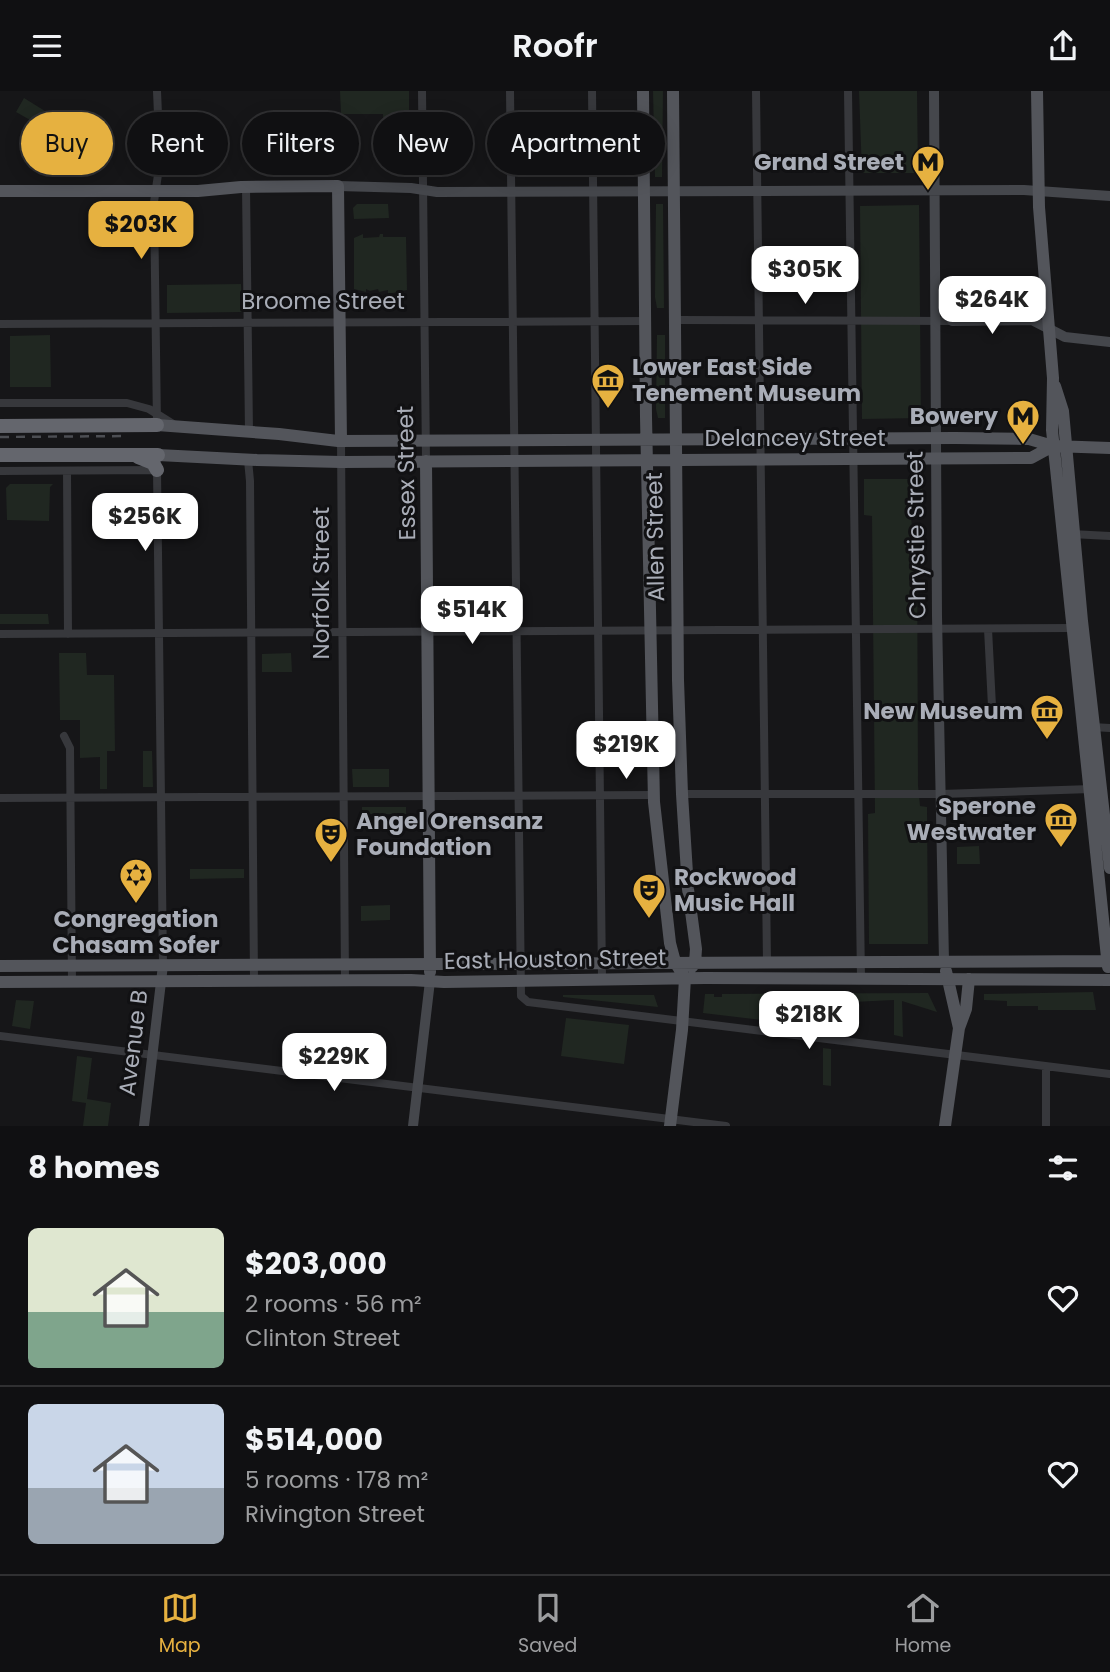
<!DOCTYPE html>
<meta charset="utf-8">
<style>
body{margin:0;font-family:Poppins,sans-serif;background:#19191b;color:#f1f3f6;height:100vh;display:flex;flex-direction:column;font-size:26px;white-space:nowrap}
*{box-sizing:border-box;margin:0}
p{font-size:23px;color:#9c9d9f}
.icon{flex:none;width:38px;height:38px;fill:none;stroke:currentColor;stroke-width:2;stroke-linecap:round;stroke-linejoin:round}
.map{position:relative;height:1035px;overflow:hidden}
.side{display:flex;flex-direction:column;background:#101012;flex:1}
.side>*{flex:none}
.hud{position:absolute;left:21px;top:21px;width:700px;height:63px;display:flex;gap:14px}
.price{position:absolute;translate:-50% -60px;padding:0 16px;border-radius:14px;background:#fff;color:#222;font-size:23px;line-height:46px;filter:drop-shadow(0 2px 4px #0008)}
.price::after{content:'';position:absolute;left:50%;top:42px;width:21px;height:16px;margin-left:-10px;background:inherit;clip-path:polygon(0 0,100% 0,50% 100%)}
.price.on{background:#e6b140;color:#111}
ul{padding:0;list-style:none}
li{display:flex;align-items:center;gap:21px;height:175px;padding:0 28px}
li+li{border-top:2px solid #303032}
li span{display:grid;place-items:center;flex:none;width:196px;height:140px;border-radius:10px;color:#555}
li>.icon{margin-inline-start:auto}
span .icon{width:84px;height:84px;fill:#fffc;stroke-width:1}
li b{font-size:30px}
h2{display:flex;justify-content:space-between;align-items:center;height:84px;padding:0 28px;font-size:30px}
.pill{padding:0 24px;border-radius:32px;background:#101012;box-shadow:0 4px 18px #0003,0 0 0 2px #303032;font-size:24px;line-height:63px}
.pill.on{background:#e6b140;color:#111}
header{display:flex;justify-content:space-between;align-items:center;height:91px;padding:0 28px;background:#101012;font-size:32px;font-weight:600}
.dock{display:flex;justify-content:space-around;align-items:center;height:98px;border-top:2px solid #303032;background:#101012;font-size:19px;color:#9c9d9f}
.dock a{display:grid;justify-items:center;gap:4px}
.dock .on{color:#e6b140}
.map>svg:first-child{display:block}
.green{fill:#202721}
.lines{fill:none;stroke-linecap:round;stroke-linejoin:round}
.street{stroke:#37383c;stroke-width:8}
.secondary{stroke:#45474c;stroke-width:10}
.primary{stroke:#53555b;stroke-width:12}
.highway{stroke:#64666d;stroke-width:14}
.rail{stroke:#4c4e53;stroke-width:2.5;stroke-dasharray:9 7;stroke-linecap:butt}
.labels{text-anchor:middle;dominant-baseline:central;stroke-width:6;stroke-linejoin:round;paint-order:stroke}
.poi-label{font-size:23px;font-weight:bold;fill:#a9adb7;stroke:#111113;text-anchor:end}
.street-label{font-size:23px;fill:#a9adb7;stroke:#111113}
</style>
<header><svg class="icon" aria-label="menu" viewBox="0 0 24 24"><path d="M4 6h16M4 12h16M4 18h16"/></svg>Roofr<svg class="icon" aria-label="share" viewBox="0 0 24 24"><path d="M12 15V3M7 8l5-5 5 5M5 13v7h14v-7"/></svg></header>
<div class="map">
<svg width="1110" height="1035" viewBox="0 0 1110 1035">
<rect width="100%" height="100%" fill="#161618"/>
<path class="green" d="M 340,0 L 409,0 L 409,49 L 384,50 L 383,23 L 341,23 Z
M 653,0 L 663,0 L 662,86 L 655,86 Z
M 859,0 L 917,0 L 918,82 L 862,82 Z
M 24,7 L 53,25 L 46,38 L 16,21 Z
M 357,113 L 388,113 L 389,127 L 354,128 L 353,117 Z
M 656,113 L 663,113 L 664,217 L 657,217 L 655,206 Z
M 919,114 L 921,327 L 862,328 L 860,115 Z
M 363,143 L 363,147 L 379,146 L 380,143 L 383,143 L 383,146 L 406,146 L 407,199 L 388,203 L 388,199 L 379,201 L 378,198 L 370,200 L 366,198 L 366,201 L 354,198 L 354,147 Z
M 241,193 L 242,221 L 167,222 L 167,194 Z
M 50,244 L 51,296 L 10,296 L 10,245 Z
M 657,244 L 665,244 L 665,327 L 658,327 L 656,318 Z
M 864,388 L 922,388 L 922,425 L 911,426 L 912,436 L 917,436 L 918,694 L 920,715 L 927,716 L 928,853 L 869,853 L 868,723 L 875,722 L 872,425 L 864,424 Z
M 10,393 L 53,393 L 50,396 L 49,430 L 7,429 L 6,397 Z
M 0,523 L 48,523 L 49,533 L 0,533 Z
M 59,562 L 86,562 L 87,584 L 114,584 L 115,660 L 107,660 L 107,698 L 100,698 L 100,666 L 80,667 L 80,629 L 60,629 Z
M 291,562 L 292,581 L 262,581 L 262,563 Z
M 143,660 L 152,660 L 153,696 L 143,696 Z
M 352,678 L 389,678 L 389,696 L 353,696 Z
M 362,716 L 406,716 L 406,723 L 362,723 Z
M 979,755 L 980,773 L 957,773 L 957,756 Z
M 190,778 L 244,778 L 244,787 L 190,788 Z
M 390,814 L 390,829 L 361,830 L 361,815 Z
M 1093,901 L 1096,919 L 1038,919 L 1038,915 L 1007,915 L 1007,910 L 984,909 L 984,903 Z
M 928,902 L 937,921 L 902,910 L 903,946 L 894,944 L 894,909 L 812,913 L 812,935 L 703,922 L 705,903 L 714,903 L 714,906 L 722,906 L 722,903 Z
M 563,904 L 654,904 L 658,916 L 563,906 Z
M 16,909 L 34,910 L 30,938 L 12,935 Z
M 566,927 L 629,934 L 624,973 L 561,965 Z
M 823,957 L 831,958 L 831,995 L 823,994 Z
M 77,965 L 92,967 L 87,1008 L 111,1012 L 108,1035 L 83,1035 L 86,1012 L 72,1010 Z"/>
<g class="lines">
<path class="street" d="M 157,0 L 160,70 L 154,111 L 157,334
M 422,0 L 426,370
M 510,0 L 521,905 L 528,911 L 1110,983
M 592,0 L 602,888
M 756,0 L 767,872
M 848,0 L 861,887
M 246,96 L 249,341
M 675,229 L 952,230
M 0,233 L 646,230
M 0,312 L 127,312 L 149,318 L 173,333
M 341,350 L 345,889
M 248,369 L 250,390 L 254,890
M 0,380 L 157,379 L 163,874
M 67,380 L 68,543
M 1071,443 L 1110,445
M 988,538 L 992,615
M 0,543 L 1075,537
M 1092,636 L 1110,637
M 64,645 L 70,657 L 72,891
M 682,703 L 941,703 L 1091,698
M 0,707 L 654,704
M 0,945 L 726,1035
M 1046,976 L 1046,1035"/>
<path class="secondary" d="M 934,0 L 937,525 L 944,870
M 338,95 L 411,97 L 437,101 L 1024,99 L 1110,105
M 952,230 L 1032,229 L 1065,246 L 1110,251
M 144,1035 L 163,874
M 413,1035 L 430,890"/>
<path class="primary" d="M 643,0 L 646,326 L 654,711 L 670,852 L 675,871 L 685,887 L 682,939 L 670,1035
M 673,0 L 678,589 L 682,703 L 688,798 L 696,858 L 695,872 L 692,876
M 1037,0 L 1039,116 L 1053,287 L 1052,339 L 1108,876
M 0,100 L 198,100 L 241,96 L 338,95 L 341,350
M 1055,295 L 1063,320 L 1082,530 L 1110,777
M 157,334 L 279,343 L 338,350 L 955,347 L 1029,348 L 1053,355 L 1110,357
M 158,364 L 257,369 L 341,371 L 1031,367 L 1053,355
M 426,370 L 430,881
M 0,875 L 1110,870
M 0,891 L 411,889 L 444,891 L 705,887 L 1110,889
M 959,937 L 966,918 L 969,888
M 945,1035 L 959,937 L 946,880"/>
<path class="highway" d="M 0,335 L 157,334
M 0,364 L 158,364
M 138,366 L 153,372 L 157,379"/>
<path class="rail" d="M 0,346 L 128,345"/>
</g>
<defs>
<symbol id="metro-pin" viewBox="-11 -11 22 30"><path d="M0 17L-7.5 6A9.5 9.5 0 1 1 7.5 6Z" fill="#e6b140" stroke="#111113"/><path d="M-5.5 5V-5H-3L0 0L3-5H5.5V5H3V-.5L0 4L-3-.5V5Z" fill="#111"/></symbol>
<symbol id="museum-pin" viewBox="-11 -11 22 30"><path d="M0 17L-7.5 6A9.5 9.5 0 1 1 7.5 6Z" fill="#e6b140" stroke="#111113"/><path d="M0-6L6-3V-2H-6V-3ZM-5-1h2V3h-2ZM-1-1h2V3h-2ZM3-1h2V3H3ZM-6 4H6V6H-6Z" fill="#111"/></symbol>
<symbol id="theatre-pin" viewBox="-11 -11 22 30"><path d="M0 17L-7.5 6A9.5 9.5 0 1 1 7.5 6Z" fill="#e6b140" stroke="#111113"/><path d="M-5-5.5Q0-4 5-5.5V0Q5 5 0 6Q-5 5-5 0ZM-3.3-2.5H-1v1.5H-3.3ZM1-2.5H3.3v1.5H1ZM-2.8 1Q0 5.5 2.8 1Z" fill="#111"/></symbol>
<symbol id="synagogue-pin" viewBox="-11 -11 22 30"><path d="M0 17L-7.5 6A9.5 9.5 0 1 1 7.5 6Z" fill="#e6b140" stroke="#111113"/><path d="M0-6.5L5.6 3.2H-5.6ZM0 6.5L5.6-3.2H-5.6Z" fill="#111"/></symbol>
</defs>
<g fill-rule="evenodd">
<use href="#metro-pin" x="909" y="52" width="38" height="52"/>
<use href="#museum-pin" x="589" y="270" width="38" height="52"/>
<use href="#metro-pin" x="1004" y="306" width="38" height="52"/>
<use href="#museum-pin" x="1028" y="601" width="38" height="52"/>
<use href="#museum-pin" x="1042" y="709" width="38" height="52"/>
<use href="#theatre-pin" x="312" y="724" width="38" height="52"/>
<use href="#synagogue-pin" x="117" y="765" width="38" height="52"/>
<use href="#theatre-pin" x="630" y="780" width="38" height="52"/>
</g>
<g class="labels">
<g class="poi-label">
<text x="904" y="71">Grand Street</text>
<text x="632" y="276" text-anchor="start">Lower East Side<tspan x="632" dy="26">Tenement Museum</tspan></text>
<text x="998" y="325">Bowery</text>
<text x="1023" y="620">New Museum</text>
<text x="1036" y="715">Sperone<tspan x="1036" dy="26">Westwater</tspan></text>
<text x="356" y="730" text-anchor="start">Angel Orensanz<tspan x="356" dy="26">Foundation</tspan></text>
<text x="674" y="786" text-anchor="start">Rockwood<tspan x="674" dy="26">Music Hall</tspan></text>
<text x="136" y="828" text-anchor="middle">Congregation<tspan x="136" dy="26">Chasam Sofer</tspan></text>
</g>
<g class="street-label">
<text x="323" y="210">Broome Street</text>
<text x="795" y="347">Delancey Street</text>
<text transform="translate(406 382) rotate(-91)">Essex Street</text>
<text transform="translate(916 444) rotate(-91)">Chrystie Street</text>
<text transform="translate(655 446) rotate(-91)">Allen Street</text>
<text transform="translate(321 492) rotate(-90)">Norfolk Street</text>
<text transform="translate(555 868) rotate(-1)">East Houston Street</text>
<text transform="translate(133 952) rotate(-83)">Avenue B</text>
</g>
</g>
</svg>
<b class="price on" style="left:141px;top:170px">$203K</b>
<b class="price" style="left:805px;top:215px">$305K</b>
<b class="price" style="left:992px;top:245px">$264K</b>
<b class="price" style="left:145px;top:462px">$256K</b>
<b class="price" style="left:472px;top:555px">$514K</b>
<b class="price" style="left:626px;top:690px">$219K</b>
<b class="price" style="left:809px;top:960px">$218K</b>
<b class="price" style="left:334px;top:1002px">$229K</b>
<div class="hud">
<a class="pill on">Buy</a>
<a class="pill">Rent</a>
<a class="pill">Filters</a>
<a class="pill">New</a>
<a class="pill">Apartment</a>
</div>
</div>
<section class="side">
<h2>8 homes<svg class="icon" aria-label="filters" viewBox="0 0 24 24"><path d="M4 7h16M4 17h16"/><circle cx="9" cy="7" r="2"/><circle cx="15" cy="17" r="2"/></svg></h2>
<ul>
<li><span style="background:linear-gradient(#dfe7d0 60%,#7fa58c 0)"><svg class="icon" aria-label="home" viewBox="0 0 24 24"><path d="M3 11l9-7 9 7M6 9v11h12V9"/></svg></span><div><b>$203,000</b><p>2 rooms · 56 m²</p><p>Clinton Street</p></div><svg class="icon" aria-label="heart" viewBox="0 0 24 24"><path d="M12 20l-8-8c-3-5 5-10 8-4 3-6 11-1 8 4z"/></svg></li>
<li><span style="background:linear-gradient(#c9d6e8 60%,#9aa5b1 0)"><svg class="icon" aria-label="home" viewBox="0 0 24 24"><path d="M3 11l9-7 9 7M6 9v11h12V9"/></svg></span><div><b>$514,000</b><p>5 rooms · 178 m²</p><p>Rivington Street</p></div><svg class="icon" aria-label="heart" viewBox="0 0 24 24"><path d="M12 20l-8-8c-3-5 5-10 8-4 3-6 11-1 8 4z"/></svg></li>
</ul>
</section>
<nav class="dock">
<a class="on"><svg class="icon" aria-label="map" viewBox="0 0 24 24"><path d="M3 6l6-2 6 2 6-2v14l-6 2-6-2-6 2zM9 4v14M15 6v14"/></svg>Map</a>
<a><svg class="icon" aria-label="saved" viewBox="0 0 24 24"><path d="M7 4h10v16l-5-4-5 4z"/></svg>Saved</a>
<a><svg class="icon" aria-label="home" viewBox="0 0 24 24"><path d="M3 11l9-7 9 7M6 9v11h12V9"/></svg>Home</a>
</nav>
